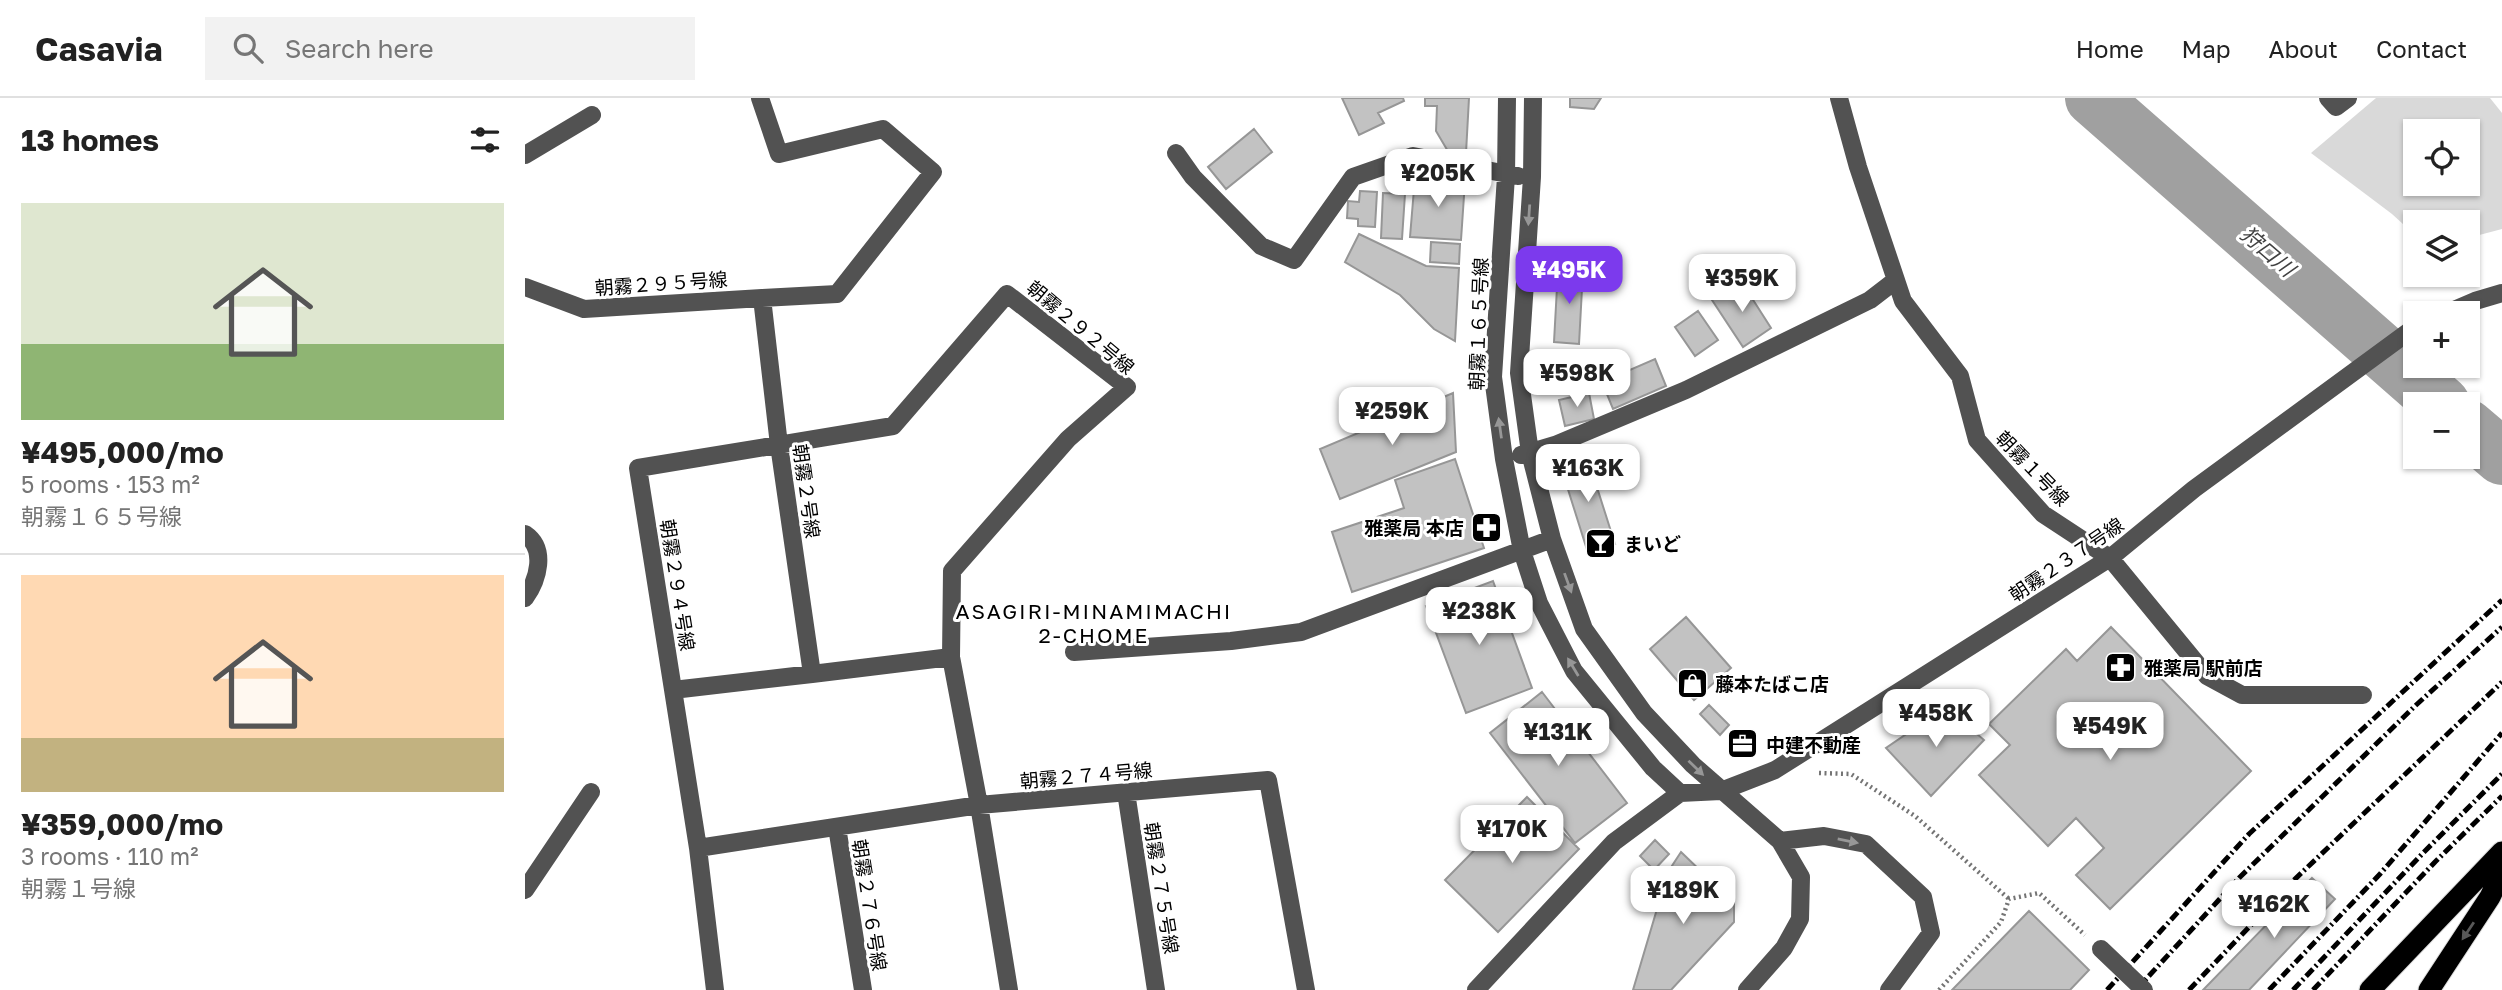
<!DOCTYPE html>
<meta charset="utf-8">
<style>
body{margin:0;font-family:"Golos Text","Noto Sans JP",sans-serif;background:#f2f2f2;color:#222;height:100vh;display:flex;flex-direction:column;font-size:26px;white-space:nowrap}
*{box-sizing:border-box;margin:0}
p{font-size:23px;color:#767676}
.icon{flex:none;width:38px;height:38px;fill:none;stroke:currentColor;stroke-width:2;stroke-linecap:round;stroke-linejoin:round}
.map{position:relative;flex:1;overflow:hidden}
.details{display:flex;flex-direction:column;background:#fff;width:525px}
.details>*{flex:none}
.controls{position:absolute;left:1878px;top:21px;display:grid;gap:14px}
.controls a{display:grid;place-items:center;width:77px;height:77px;border-radius:0px;background:#fff;box-shadow:0 2px 5px #0004;font-size:35px}
.price{position:absolute;translate:-50% -60px;padding:0 16px;border-radius:14px;background:#fff;color:#222;font-size:23px;line-height:46px;filter:drop-shadow(0 2px 4px #0008)}
.price::after{content:'';position:absolute;left:50%;top:42px;width:21px;height:16px;margin-left:-10px;background:inherit;clip-path:polygon(0 0,100% 0,50% 100%)}
.price.selected{background:#7c3aed;color:#fff}
ul{padding:0;list-style:none}
li{display:grid;align-content:center;gap:14px;height:371px;padding:0 21px}
li+li{border-top:2px solid #e0e0e0}
li span{display:grid;place-items:center;height:217px;border-radius:0px;color:#555}
li>.icon{margin-inline-start:auto}
span .icon{width:126px;height:126px;fill:#fffc;stroke-width:1}
li b{font-size:30px}
h2{display:flex;justify-content:space-between;align-items:center;height:84px;padding:0 21px;font-size:30px}
header{display:flex;align-items:center;gap:42px;box-sizing:border-box;height:98px;padding:0 35px;background:#fff;border-bottom:2px solid #e0e0e0}
header strong{font-size:33px}
nav{display:flex;gap:38px;margin-inline-start:auto;font-size:24px}
.search{width:490px;height:63px;background:#f2f2f2;display:flex;align-items:center;gap:18px;box-sizing:border-box;padding:0 24px;border-radius:0px;color:#767676;font-size:26px}
main{display:flex;flex:1;min-height:0}
.map>svg:first-child{display:block}
.green{fill:#d9d9d9;fill-rule:evenodd}
.lines{fill:none;stroke-linecap:round;stroke-linejoin:round}
.river{stroke:#a0a0a0;stroke-width:56}
.building{fill:#c2c2c2;stroke:#969696;stroke-width:2}
.highway-casing{stroke:#dbdbdb;stroke-width:23}
.path{stroke:#747474;stroke-width:4.5;stroke-dasharray:2 3.5;stroke-linecap:butt}
.minor{stroke:#525252;stroke-width:18}
.highway{stroke:#000;stroke-width:21}
.rail{stroke:#000;stroke-width:5;stroke-dasharray:10 3.5 2 3.5;stroke-linecap:butt}
.minor-bridge{stroke:#525252;stroke-width:18}
.oneway{fill:#979797}
.oneway2{fill:#595959}
.labels{text-anchor:middle;dominant-baseline:central;stroke-width:6;stroke-linejoin:round;paint-order:stroke}
.street-label{font-size:19px;fill:#000;stroke:#fff}
.poi-label{font-size:19px;font-weight:bold;fill:#000;stroke:#fff;text-anchor:start}
.water-label{font-size:21px;font-style:italic;fill:#414141;stroke:#fff}
.neighbourhood-label{font-size:21px;letter-spacing:2px;fill:#000;stroke:#fff}
</style>
<header>
<strong>Casavia</strong>
<div class="search"><svg class="icon" aria-label="search" viewBox="0 0 24 24"><circle cx="10" cy="10" r="6"/><path d="M15 15l6 6"/></svg>Search here</div>
<nav><a>Home</a><a>Map</a><a>About</a><a>Contact</a></nav>
</header>
<main>
<section class="details">
<h2>13 homes<svg class="icon" aria-label="filters" viewBox="0 0 24 24"><path d="M4 7h16M4 17h16"/><circle cx="9" cy="7" r="2"/><circle cx="15" cy="17" r="2"/></svg></h2>
<ul>
<li><span style="background:linear-gradient(#dfe7d0 65%,#8fb573 0)"><svg class="icon" aria-label="home" viewBox="0 0 24 24"><path d="M3 11l9-7 9 7M6 9v11h12V9"/></svg></span><div><b>¥495,000/mo</b><p>5 rooms · 153 m²</p><p>朝霧１６５号線</p></div></li>
<li><span style="background:linear-gradient(#ffd9b3 75%,#c2b280 0)"><svg class="icon" aria-label="home" viewBox="0 0 24 24"><path d="M3 11l9-7 9 7M6 9v11h12V9"/></svg></span><div><b>¥359,000/mo</b><p>3 rooms · 110 m²</p><p>朝霧１号線</p></div></li>
</ul>
</section>
<div class="map">
<svg width="1977" height="892" viewBox="0 0 1977 892">
<rect width="100%" height="100%" fill="#fff"/>
<path class="green" d="M 1851,0 L 1965,0 L 1977,15 L 1977,131 L 1943,140 L 1942,124 L 1890,124 L 1890,137 L 1867,116 L 1786,55 ZM 1890,33 L 1942,33 L 1942,86 L 1890,86 Z"/>
<g class="lines">
<path class="river" d="M 1568,0 L 1917,306
M 1942,329 L 1977,359"/>
</g>
<path class="building" d="M 817,0 L 878,0 L 879,3 L 853,15 L 859,25 L 834,37 Z
M 900,0 L 944,0 L 941,55 L 924,55 L 911,33 L 912,8 L 900,8 Z
M 1045,0 L 1076,0 L 1069,11 L 1045,9 Z
M 729,31 L 747,54 L 701,91 L 683,69 Z
M 890,79 L 940,83 L 936,142 L 885,139 Z
M 835,93 L 852,94 L 850,129 L 833,128 L 833,121 L 822,120 L 823,103 L 834,104 Z
M 858,95 L 880,96 L 877,141 L 856,140 Z
M 834,136 L 901,168 L 934,170 L 930,243 L 909,231 L 875,197 L 820,164 Z
M 906,144 L 935,146 L 934,166 L 905,164 Z
M 1033,171 L 1058,172 L 1054,246 L 1029,244 Z
M 1216,183 L 1246,230 L 1218,249 L 1187,202 Z
M 1173,213 L 1193,242 L 1170,258 L 1150,229 Z
M 1130,261 L 1141,288 L 1088,311 L 1077,284 Z
M 928,295 L 931,354 L 815,401 L 795,351 Z
M 1064,295 L 1069,321 L 1040,328 L 1034,302 Z
M 1062,358 L 1090,446 L 1063,455 L 1035,366 Z
M 930,361 L 959,450 L 827,494 L 807,434 L 879,410 L 870,382 Z
M 968,483 L 1007,590 L 941,615 L 901,508 Z
M 1161,519 L 1206,570 L 1169,602 L 1125,551 Z
M 1586,529 L 1726,673 L 1585,811 L 1551,777 L 1579,750 L 1551,720 L 1523,748 L 1454,677 L 1485,647 L 1464,626 L 1541,551 L 1552,563 Z
M 1017,594 L 1102,705 L 1050,745 L 965,635 Z
M 1184,607 L 1204,627 L 1195,637 L 1175,616 Z
M 1421,609 L 1459,642 L 1406,698 L 1361,650 Z
M 1002,699 L 1054,751 L 973,834 L 920,782 Z
M 1130,742 L 1144,756 L 1129,772 L 1115,758 Z
M 1156,754 L 1209,805 L 1209,824 L 1146,892 L 1108,892 L 1143,774 Z
M 1787,780 L 1810,801 L 1724,892 L 1678,892 Z
M 1504,813 L 1564,872 L 1545,892 L 1427,892 Z"/>
<g class="lines">
<defs>
<path id="highway" d="M 1845,892 L 1977,754
M 1904,892 L 1965,799 L 1977,774"/>
</defs>
<use href="#highway" class="highway-casing"/>
<path class="path" d="M 1294,675 L 1326,676 L 1390,718 L 1484,801
M 1414,892 L 1476,824 L 1484,801 L 1514,795 L 1560,837"/>
<path class="minor" d="M 235,0 L 254,56 L 358,31 L 408,74 L 312,196 L 237,200 L 254,347 L 287,576 L 426,559 L 454,707 L 484,892
M 982,0 L 981,78 L 968,279 L 979,361 L 997,453 L 1014,505 L 1049,573 L 1128,670 L 1155,695
M 1008,0 L 1007,79 L 994,275 L 1005,355 L 1027,441 L 1059,531 L 1119,615 L 1168,667 L 1255,743 L 1276,779 L 1275,821 L 1259,850 L 1222,892
M 1314,0 L 1333,69 L 1378,203 L 1435,278 L 1452,342 L 1518,416 L 1585,460 L 1682,578 L 1717,597 L 1838,597
M 1803,0 L 1811,9 L 1823,0
M 651,55 L 668,79 L 736,148 L 769,162 L 828,79 L 888,58 L 993,78
M 0,57 L 67,17
M 0,189 L 59,211 L 237,200
M 1922,215 L 1950,203 L 1977,195
M 996,357 L 1030,347 L 1161,292 L 1345,202 L 1371,182
M 0,436 C 22,451 13,482 0,500
M 549,554 L 706,543 L 776,534 L 1027,441
M 148,592 L 287,576
M 601,694 L 631,892
M 1155,695 L 1196,693 L 1250,672 L 1585,460 L 1669,391 L 1890,229
M 312,729 L 338,892
M 1255,743 L 1299,738 L 1341,746 L 1398,799 L 1406,835 L 1364,892
M 173,750 L 454,707 L 743,682 L 781,892
M 0,792 L 66,694
M 190,892 L 173,750 L 113,370 L 368,328 L 482,196 L 602,289 L 543,341 L 427,473 L 426,559
M 951,892 L 1089,744 L 1155,695"/>
<use href="#highway" class="highway"/>
<path class="rail" d="M 1582,892 L 1724,736 L 1977,502
M 1611,892 L 1714,780 L 1890,608 L 1977,529
M 1664,892 L 1768,783 L 1977,584
M 1744,892 L 1855,776 L 1977,635
M 1768,892 L 1898,755 L 1977,676
M 1788,892 L 1910,764 L 1977,698"/>
<path class="minor-bridge" d="M 1576,851 L 1619,892"/>
</g>
<defs><path id="oneway-solid" d="M-6-.8H1V-3.2L6.5 0L1 3.2V.8H-6Z" transform="scale(1.75)"/></defs>
<g class="oneway">
<use href="#oneway-solid" transform="translate(1004 117) rotate(94)"/>
<use href="#oneway-solid" transform="translate(975 330) rotate(-98)"/>
<use href="#oneway-solid" transform="translate(1043 485) rotate(70)"/>
<use href="#oneway-solid" transform="translate(1048 569) rotate(-121)"/>
<use href="#oneway-solid" transform="translate(1171 670) rotate(44)"/>
<use href="#oneway-solid" transform="translate(1323 743) rotate(11)"/>
</g>
<use class="oneway2" href="#oneway-solid" transform="translate(1943 833) rotate(124)"/>
<defs>
<symbol id="pharmacy-square" viewBox="-11 -11 22 22"><rect x="-9" y="-9" width="18" height="18" rx="4" fill="#000" stroke="#fff"/><path d="M-2-6h4v4h4v4h-4v4h-4v-4h-4v-4h4Z" fill="#fff"/></symbol>
<symbol id="bar-square" viewBox="-11 -11 22 22"><rect x="-9" y="-9" width="18" height="18" rx="4" fill="#000" stroke="#fff"/><path d="M-6-5H6L.8 .8V4.5H3.5V6h-7V4.5H-.8V.8Z" fill="#fff"/></symbol>
<symbol id="shop-square" viewBox="-11 -11 22 22"><rect x="-9" y="-9" width="18" height="18" rx="4" fill="#000" stroke="#fff"/><path d="M-5-2.5h2.3a2.7 3.5 0 0 1 5.4 0H5L5.5 6h-11ZM-1.5-2.5h3a1.5 2.3 0 0 0-3 0Z" fill="#fff"/></symbol>
<symbol id="office-square" viewBox="-11 -11 22 22"><rect x="-9" y="-9" width="18" height="18" rx="4" fill="#000" stroke="#fff"/><path d="M-6-3h4V-5.5h4V-3h4V5H-6ZM-1-4.5V-3h2v-1.5ZM-6 0V1H6V0Z" fill="#fff"/></symbol>
</defs>
<g fill-rule="evenodd">
<use href="#pharmacy-square" x="944" y="412" width="35" height="35"/>
<use href="#bar-square" x="1058" y="428" width="35" height="35"/>
<use href="#pharmacy-square" x="1578" y="552" width="35" height="35"/>
<use href="#shop-square" x="1150" y="568" width="35" height="35"/>
<use href="#office-square" x="1200" y="628" width="35" height="35"/>
</g>
<g class="labels">
<g class="street-label">
<text transform="translate(136 185) rotate(-4)">朝霧２９５号線</text>
<text transform="translate(953 226) rotate(-88)">朝霧１６５号線</text>
<text transform="translate(556 229) rotate(40)">朝霧２９２号線</text>
<text transform="translate(1508 370) rotate(46)">朝霧１号線</text>
<text transform="translate(282 393) rotate(82)">朝霧２号線</text>
<text transform="translate(1541 461) rotate(-34)">朝霧２３７号線</text>
<text transform="translate(153 487) rotate(81)">朝霧２９４号線</text>
<text transform="translate(561 677) rotate(-5)">朝霧２７４号線</text>
<text transform="translate(637 790) rotate(81)">朝霧２７５号線</text>
<text transform="translate(345 807) rotate(81)">朝霧２７６号線</text>
</g>
<g class="poi-label">
<text x="939" y="429" text-anchor="end">雅薬局 本店</text>
<text x="1099" y="445">まいど</text>
<text x="1619" y="569">雅薬局 駅前店</text>
<text x="1190" y="585">藤本たばこ店</text>
<text x="1241" y="646">中建不動産</text>
</g>
<g class="water-label">
<text transform="translate(1743 153) rotate(41)">狩口川</text>
</g>
<g class="neighbourhood-label">
<text x="569" y="513">ASAGIRI-MINAMIMACHI<tspan x="569" dy="24">2-CHOME</tspan></text>
</g>
</g>
</svg>
<div class="controls">
<a><svg class="icon" aria-label="locate" viewBox="0 0 24 24"><circle cx="12" cy="12" r="6"/><path d="M12 2v4M12 18v4M2 12h4M18 12h4"/></svg></a>
<a><svg class="icon" aria-label="layers" viewBox="0 0 24 24"><path d="M12 4l9 5-9 5-9-5zM3 14l9 5 9-5"/></svg></a>
<a>+</a>
<a>−</a>
</div>
<b class="price" style="left:913px;top:111px">¥205K</b>
<b class="price selected" style="left:1044px;top:208px">¥495K</b>
<b class="price" style="left:1217px;top:216px">¥359K</b>
<b class="price" style="left:1052px;top:311px">¥598K</b>
<b class="price" style="left:867px;top:349px">¥259K</b>
<b class="price" style="left:1063px;top:406px">¥163K</b>
<b class="price" style="left:954px;top:549px">¥238K</b>
<b class="price" style="left:1411px;top:651px">¥458K</b>
<b class="price" style="left:1585px;top:664px">¥549K</b>
<b class="price" style="left:1033px;top:670px">¥131K</b>
<b class="price" style="left:987px;top:767px">¥170K</b>
<b class="price" style="left:1158px;top:828px">¥189K</b>
<b class="price" style="left:1749px;top:842px">¥162K</b>
</div>
</main>
